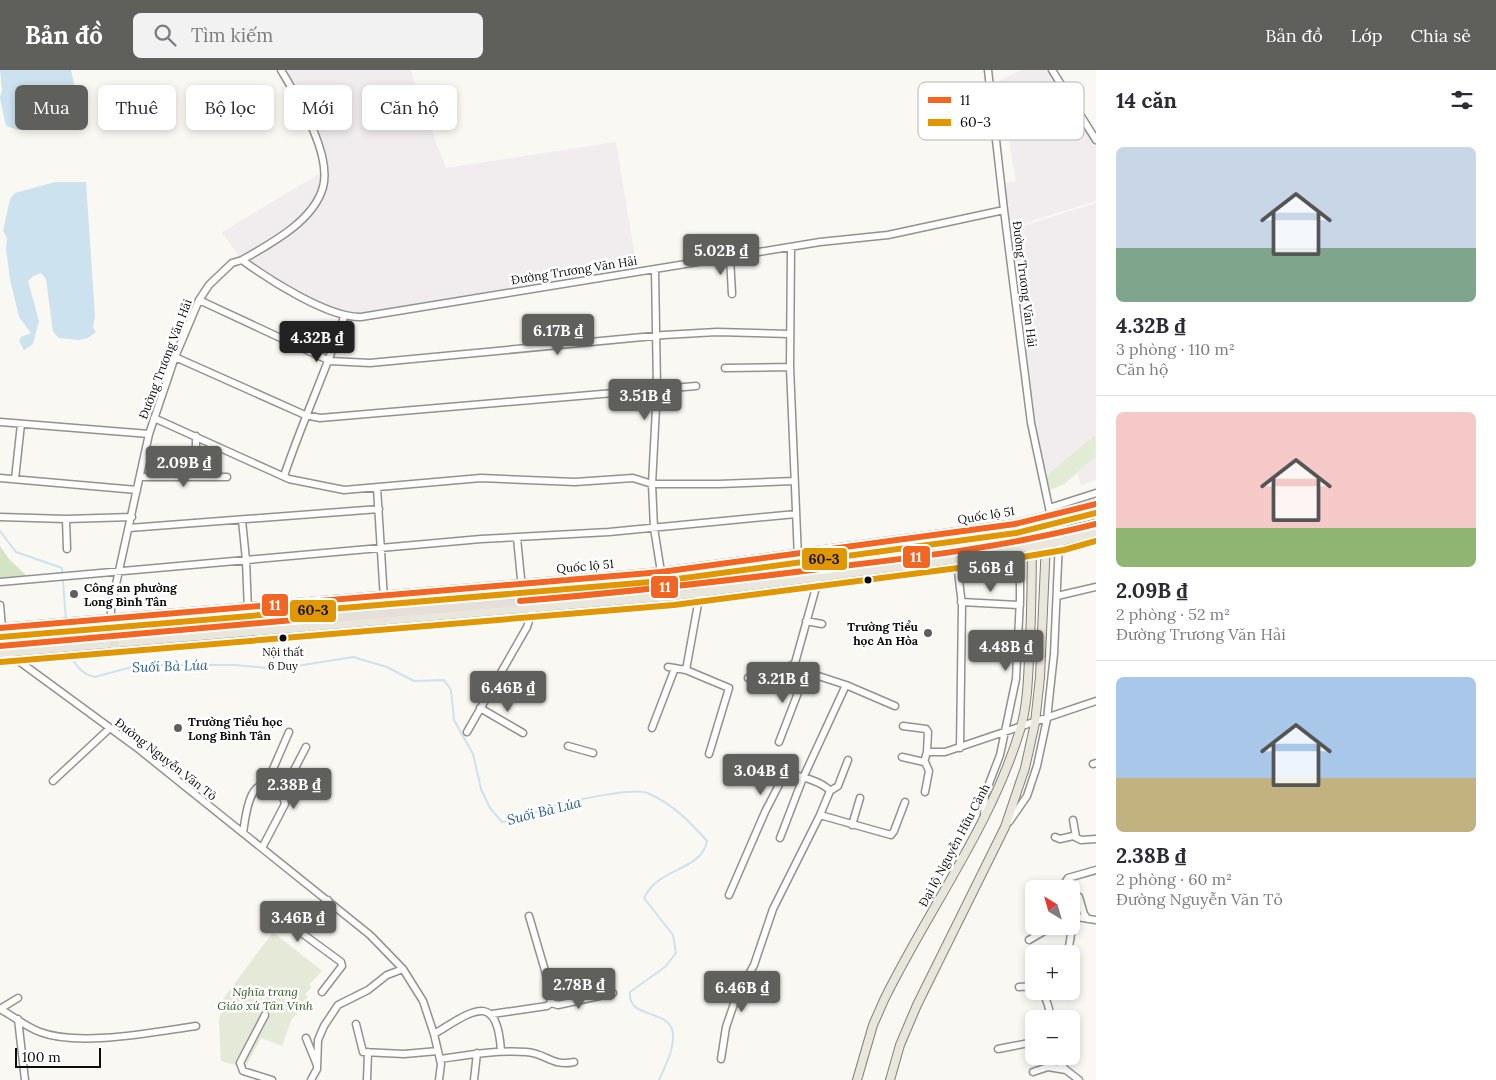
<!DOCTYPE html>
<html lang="vi">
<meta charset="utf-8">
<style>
body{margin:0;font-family:Lora,serif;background:#f2f2f3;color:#2b2b33;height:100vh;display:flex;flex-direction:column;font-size:19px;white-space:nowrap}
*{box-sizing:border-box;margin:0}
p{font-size:16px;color:#7c7c81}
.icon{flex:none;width:28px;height:28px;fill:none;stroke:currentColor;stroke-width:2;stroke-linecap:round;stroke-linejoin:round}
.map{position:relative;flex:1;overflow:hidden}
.panel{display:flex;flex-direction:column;background:#fff;width:400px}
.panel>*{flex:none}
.banner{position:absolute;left:15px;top:15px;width:475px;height:45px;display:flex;gap:10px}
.needle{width:32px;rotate:323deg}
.controls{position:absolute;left:1025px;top:810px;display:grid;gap:10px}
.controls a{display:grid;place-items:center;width:55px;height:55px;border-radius:8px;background:#fff;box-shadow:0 2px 8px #0003;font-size:25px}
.scale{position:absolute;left:15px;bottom:12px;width:86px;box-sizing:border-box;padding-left:5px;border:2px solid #0c0c0c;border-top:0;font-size:14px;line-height:18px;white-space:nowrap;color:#0c0c0c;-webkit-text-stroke:4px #fff;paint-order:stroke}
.price{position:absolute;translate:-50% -42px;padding:0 11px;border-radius:5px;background:#5f5f5c;color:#fff;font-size:16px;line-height:32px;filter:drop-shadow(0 1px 2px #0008)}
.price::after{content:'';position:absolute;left:50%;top:30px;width:15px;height:11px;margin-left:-8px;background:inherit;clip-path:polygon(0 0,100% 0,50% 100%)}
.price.current{background:#222;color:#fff}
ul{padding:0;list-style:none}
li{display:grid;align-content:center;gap:10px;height:265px;padding:0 20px}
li+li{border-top:1px solid #e1e1e2}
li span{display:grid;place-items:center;height:155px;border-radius:8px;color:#555}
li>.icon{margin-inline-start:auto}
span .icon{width:90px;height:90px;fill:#fffc;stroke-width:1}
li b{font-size:21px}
h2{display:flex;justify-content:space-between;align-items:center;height:60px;padding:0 20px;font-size:21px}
.pill{padding:0 18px;border-radius:8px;background:#fff;box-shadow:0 2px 8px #0003;font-size:18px;line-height:45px}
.pill.current{background:#5f5f5c;color:#fff}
header{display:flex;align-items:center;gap:30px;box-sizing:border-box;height:70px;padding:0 25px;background:#5f5f5c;color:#fff}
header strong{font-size:24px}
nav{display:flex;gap:28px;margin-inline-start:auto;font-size:18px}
.search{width:350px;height:45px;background:#f2f2f3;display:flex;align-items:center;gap:12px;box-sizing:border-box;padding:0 18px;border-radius:8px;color:#7c7c81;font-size:19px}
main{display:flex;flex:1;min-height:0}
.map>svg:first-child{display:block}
.industrial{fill:#f1ecee}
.green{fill:#e2ecd4}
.forest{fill:#d4e3c4}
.cemetery{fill:#e5e9d8}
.water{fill:#cce2ee}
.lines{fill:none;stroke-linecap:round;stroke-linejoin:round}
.stream{stroke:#cce2ee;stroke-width:2}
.minor-casing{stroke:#939290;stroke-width:9}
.major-casing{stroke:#80807d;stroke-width:10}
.highway-casing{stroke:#80807d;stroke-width:11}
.minor{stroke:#fefefd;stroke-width:6}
.major{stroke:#e9e6db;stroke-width:8}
.highway{stroke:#e6ded8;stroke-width:9}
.bus-1-casing{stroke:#fff;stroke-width:10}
.bus-2-casing{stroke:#fff;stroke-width:10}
.bus-1{stroke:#f26522;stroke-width:6}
.bus-2{stroke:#e09701;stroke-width:6}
.bus-dot{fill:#0c0c0c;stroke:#fff;stroke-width:2}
.poi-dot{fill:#5f5f5c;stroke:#fff;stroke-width:2}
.labels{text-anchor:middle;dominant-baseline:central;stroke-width:5;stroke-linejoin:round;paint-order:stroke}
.bus-label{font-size:11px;fill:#0c0c0c;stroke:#fff}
.street-label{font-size:12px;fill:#0c0c0c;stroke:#fff}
.poi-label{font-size:12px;font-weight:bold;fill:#0c0c0c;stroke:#fff;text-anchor:start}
.park-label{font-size:12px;font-style:italic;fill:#305b26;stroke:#fff}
.water-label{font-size:14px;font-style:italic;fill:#275f8d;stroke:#fff}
.key{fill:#fff;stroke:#b6b6b6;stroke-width:1}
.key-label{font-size:14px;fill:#0c0c0c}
.line-badge{stroke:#fff;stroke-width:2}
.badge-label{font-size:14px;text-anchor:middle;font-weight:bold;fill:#fff}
.pale-badge-label{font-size:14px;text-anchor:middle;font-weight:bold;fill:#111}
</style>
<header>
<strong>Bản đồ</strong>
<div class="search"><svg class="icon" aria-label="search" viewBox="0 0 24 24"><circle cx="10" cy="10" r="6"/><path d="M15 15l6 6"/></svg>Tìm kiếm</div>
<nav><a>Bản đồ</a><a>Lớp</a><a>Chia sẻ</a></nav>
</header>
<main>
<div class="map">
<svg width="1096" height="1010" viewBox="0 0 1096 1010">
<rect width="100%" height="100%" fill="#faf8f2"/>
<path class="industrial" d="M 284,0 L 411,0 L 421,33 L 446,98 L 616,72 L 637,199 L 353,245 L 326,236 L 268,205 L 245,190 L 289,163 L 325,118 L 319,71 Z
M 1022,0 L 1050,0 L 1096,73 L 1096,131 L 1009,158 L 1003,114 L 1016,111 L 999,10 Z
M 322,102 L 317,126 L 295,153 L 240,188 L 222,162 Z
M 1096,133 L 1096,410 L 1081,415 L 1077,403 L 1064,414 L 1047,421 L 1033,352 L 1010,160 Z"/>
<path class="green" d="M 1095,365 L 1096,386 L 1064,414 L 1047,421 L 1044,408 Z"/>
<path class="forest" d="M 0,476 L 9,489 L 28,507 L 0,509 Z"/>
<path class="cemetery" d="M 273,862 L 322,901 L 309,915 L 312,917 L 305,924 L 308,927 L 291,951 L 282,976 L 261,968 L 245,998 L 221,991 L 219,951 L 223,929 Z"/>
<path class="water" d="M 0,0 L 71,0 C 76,23 80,35 65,55 L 58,50 L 45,58 L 33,51 L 18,60 L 6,56 L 0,28 L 2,20 Z
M 55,112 L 86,112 L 95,246 L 93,258 L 96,262 L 88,268 L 79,270 L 59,268 L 53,262 L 46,209 L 41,203 L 33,206 L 28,211 L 39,251 L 33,274 L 24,280 L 19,271 L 21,267 L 31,263 L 19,247 L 10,209 L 6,179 L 7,168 L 3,161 L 10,129 L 15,123 Z"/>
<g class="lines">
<path class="stream" d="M 0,461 L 16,482 L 62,498 L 66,551
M 70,580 C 73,593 81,604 95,607 L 139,595 L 235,595 L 278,599 L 353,587 L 387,597 L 414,611 L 444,610 L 451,620 L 454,650 L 473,684 L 481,719 L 490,738 L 502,752 C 520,751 532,743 549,737 C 566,732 633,717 647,723 C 672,733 690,752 707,771 C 702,801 658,797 644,828 L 673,865 L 676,883 L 665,897 L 630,922 C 627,952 676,936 673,969 C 672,983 665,997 659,1010"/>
<defs>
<path id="minor" d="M 988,0 L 1004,140
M 1052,0 L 1096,70
M 791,177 L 790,297 L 798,488
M 730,187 L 732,224
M 242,190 C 270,174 314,151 323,117 C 332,83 298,29 281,0
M 655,199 L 657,319 L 652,414 L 654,458 L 661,502
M 199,230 L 330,291 L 370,293 L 664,265 L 717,262 L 790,264
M 175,287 L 305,345 L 320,348 L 696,316
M 725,298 L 790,297
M 154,348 L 289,409 L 344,420 L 481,408 L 575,412 L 633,408 L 652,414 L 719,414 L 794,411
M 0,352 L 149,364
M 196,366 L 196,407
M 284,406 C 302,352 326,301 344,247
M 140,407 L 227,407
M 0,408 L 137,420
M 15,409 L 21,354
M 377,418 L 384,529
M 1049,438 L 1096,423
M 0,447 L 66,449 L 132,447
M 66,449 L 67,479
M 242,450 L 246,490 L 248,541
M 129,458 L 379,439
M 517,468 L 522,519
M 956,485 L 962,535 L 960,678
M 0,512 L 481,469 L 609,462 L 796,444
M 1057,526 L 1096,517
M 961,532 L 1020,535
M 0,535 L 2,558
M 111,549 L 111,537 L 149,364 L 175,287 L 199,230 L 209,215 L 232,193 L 242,190 C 268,209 328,248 361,247 L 820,172 L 888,165 L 1004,140 L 1031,353 L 1051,447
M 806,551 L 822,554
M 3,584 L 16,589 L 136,677 L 370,865 L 403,899 L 423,931 L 434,964 L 441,994 L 439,1010
M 668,597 L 686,600 L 729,618 L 709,684
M 686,600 L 700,523
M 748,608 L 770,617 L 776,616 L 788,598 L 795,593
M 846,615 L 895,636
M 480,638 L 523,663
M 903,656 L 926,659 L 928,662 L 927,682 L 945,682 L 1096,631
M 652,658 L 675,598
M 467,662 L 527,557 L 535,533
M 779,672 L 806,602
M 568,676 L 593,683
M 902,687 L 924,692 L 927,682
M 925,692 L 929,701 L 925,722
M 1093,694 L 1096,693
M 53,711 L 110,658
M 266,715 L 289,662
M 282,723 L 306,677
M 820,745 L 891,765 L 894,761 L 905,732
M 984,747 L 985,724 L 1000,685 L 1016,609 L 1020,529 L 1020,456
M 1073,750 L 1076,767
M 1009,752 L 1027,726 L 1037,696 L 1047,649 L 1054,584 L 1060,448
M 852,755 L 860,728
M 243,763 C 245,751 248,715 264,715 C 270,715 277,721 282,723 L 285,734 L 262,778
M 1055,767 L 1060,769 L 1073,766 L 1081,770 L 1096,769
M 780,768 L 803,708 L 846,615 L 800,600 L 795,593 L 820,503
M 1061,819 L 1068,808 L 1096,800
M 1071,822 L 1079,827 L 1084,844 L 1088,849
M 729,825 L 765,742 L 784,705 C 795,703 823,712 830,721
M 1071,849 L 1077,847 L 1096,850
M 1067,856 L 1071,864 L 1069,877
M 1029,870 L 1053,856
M 1019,917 L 1034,916
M 1043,921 C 1046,931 1051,939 1050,949
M 322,922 L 342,896 L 341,892 L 303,864 L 302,859 L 328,830
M 551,933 L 558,935 L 613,923
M 0,939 C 13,946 26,957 40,962 C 79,977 154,962 196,956
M 0,939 L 18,928
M 492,944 L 547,936 L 551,933 L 546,904 L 529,846
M 265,945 L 240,993 L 243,1001 L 272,1010
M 18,949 L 25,1010
M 356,954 L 363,982 L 404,984 L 438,981
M 434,964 C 471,942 497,919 501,981
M 306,968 L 317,995
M 998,979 L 1034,972
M 1054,986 L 1066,1000 L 1079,1010
M 440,989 C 468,985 497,980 526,982 C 546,983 552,997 574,992
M 721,989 L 726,957 L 736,928 L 754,895 L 773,839 L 820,745 L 830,721 L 838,716 L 848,690
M 1033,1002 L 1048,997 L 1066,1000
M 311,1010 L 317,999 L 318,970 L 324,956 L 338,935 L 368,920 L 387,905 L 403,899
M 367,1010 L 368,982
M 474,1010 L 477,983"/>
<path id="major" d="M 0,558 L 661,502 L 1015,454 L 1096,434
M 0,583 L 673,526 L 957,489 L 1063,471 L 1096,462
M 857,1010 L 873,955 L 884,930 C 928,840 991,756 1020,660 C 1027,638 1028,611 1029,589 C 1032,543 1032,498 1032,452
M 890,1010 L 900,975 L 917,935 L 1005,757 L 1025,698 L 1035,653 L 1040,607 L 1047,450"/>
<path id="highway" d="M 661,502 L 664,527
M 111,549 L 114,574
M 0,567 L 661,509 L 935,474 L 1032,458 L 1096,442
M 0,576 L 663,519 L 1012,473 L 1096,454"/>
</defs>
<use href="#minor" class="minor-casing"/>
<use href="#major" class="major-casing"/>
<use href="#highway" class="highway-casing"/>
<use href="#minor" class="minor"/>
<use href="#major" class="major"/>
<use href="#highway" class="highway"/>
<defs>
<path id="bus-1" d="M 520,531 C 628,522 735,510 843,496 C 928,486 1013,475 1096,454
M 0,558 L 661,502 L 1015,454 L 1096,434
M 0,576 L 305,549"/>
<path id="bus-2" d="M 1,567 L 662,511 L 1016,463 L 1096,443
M 1,592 L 674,535 L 958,498 L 1064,480 L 1096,471"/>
</defs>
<use href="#bus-1" class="bus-1-casing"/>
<use href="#bus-2" class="bus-2-casing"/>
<use href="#bus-1" class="bus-1"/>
<use href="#bus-2" class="bus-2"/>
</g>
<g class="bus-dot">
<circle cx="868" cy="510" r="4.5"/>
<circle cx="283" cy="568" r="4.5"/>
</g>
<g class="poi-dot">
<circle cx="74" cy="524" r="5"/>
<circle cx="928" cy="563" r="5"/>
<circle cx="178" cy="658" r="5"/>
</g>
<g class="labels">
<g class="bus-label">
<text x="283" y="582">Nội thất<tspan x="283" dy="14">6 Duy</tspan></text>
</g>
<g class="street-label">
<text transform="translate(574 200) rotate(-9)">Đường Trương Văn Hải</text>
<text transform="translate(1025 214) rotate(83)">Đường Trương Văn Hải</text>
<text transform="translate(165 289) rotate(-69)">Đường Trương Văn Hải</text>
<text transform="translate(986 445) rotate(-9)">Quốc lộ 51</text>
<text transform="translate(585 496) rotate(-5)">Quốc lộ 51</text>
<text transform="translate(166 689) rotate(38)">Đường Nguyễn Văn Tỏ</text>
<text transform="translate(954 775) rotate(-62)">Đại lộ Nguyễn Hữu Cảnh</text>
</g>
<g class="poi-label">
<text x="84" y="517">Công an phường<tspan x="84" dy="14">Long Bình Tân</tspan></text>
<text x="918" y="556" text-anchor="end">Trường Tiểu<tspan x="918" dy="14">học An Hòa</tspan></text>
<text x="188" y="651">Trường Tiểu học<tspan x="188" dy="14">Long Bình Tân</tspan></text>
</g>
<g class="park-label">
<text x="265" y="921">Nghĩa trang<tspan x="265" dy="14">Giáo xứ Tân Vinh</tspan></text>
</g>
<g class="water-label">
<text transform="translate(170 596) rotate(-2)">Suối Bà Lúa</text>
<text transform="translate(544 741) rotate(-14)">Suối Bà Lúa</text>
</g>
</g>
<rect x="918" y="12" width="166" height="58" rx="8" class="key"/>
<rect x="928" y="27" width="23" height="6" fill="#f26522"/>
<rect x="928" y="49" width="23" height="7" fill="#e09701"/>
<g class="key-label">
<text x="960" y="35">11</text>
<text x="960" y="57">60-3</text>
</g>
<g class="line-badge">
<rect x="902" y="475" width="29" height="24" rx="5" fill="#f26522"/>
<rect x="801" y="477" width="47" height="24" rx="5" fill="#e09701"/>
<rect x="650" y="505" width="29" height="24" rx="5" fill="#f26522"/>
<rect x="261" y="523" width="28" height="24" rx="5" fill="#f26522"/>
<rect x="289" y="529" width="48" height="24" rx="5" fill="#e09701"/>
</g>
<g class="badge-label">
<text x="916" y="492">11</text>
<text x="665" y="522">11</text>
<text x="275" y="540">11</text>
</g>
<g class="pale-badge-label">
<text x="824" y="494">60-3</text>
<text x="313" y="545">60-3</text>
</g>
</svg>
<div class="controls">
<a><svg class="needle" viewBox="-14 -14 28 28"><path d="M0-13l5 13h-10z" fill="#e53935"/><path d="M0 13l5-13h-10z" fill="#7c7c81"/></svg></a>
<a>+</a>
<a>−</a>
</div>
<div class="scale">100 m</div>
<b class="price" style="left:721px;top:206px">5.02B ₫</b>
<b class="price" style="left:558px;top:286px">6.17B ₫</b>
<b class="price current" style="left:317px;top:293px">4.32B ₫</b>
<b class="price" style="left:645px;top:351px">3.51B ₫</b>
<b class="price" style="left:184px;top:418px">2.09B ₫</b>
<b class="price" style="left:991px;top:523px">5.6B ₫</b>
<b class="price" style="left:1006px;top:602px">4.48B ₫</b>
<b class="price" style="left:783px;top:634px">3.21B ₫</b>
<b class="price" style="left:508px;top:643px">6.46B ₫</b>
<b class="price" style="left:761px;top:726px">3.04B ₫</b>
<b class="price" style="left:294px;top:740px">2.38B ₫</b>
<b class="price" style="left:298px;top:873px">3.46B ₫</b>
<b class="price" style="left:579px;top:940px">2.78B ₫</b>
<b class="price" style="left:742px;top:943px">6.46B ₫</b>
<div class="banner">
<a class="pill current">Mua</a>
<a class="pill">Thuê</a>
<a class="pill">Bộ lọc</a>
<a class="pill">Mới</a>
<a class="pill">Căn hộ</a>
</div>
</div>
<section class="panel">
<h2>14 căn<svg class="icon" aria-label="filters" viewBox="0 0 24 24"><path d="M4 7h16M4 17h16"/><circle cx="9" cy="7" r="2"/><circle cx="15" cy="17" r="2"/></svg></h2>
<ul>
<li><span style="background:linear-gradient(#c9d6e8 65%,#7fa58c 0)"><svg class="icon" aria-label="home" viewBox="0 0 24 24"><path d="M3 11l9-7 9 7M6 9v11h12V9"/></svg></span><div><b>4.32B ₫</b><p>3 phòng · 110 m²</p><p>Căn hộ</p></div></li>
<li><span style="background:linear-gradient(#f6c9c9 75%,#8fb573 0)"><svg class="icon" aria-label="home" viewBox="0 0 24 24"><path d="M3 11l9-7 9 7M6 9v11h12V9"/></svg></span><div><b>2.09B ₫</b><p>2 phòng · 52 m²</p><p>Đường Trương Văn Hải</p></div></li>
<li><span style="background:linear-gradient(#a9c7e8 65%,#c2b280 0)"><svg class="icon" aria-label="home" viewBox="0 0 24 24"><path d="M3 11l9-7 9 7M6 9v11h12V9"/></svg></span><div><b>2.38B ₫</b><p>2 phòng · 60 m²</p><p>Đường Nguyễn Văn Tỏ</p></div></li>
</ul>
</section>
</main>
